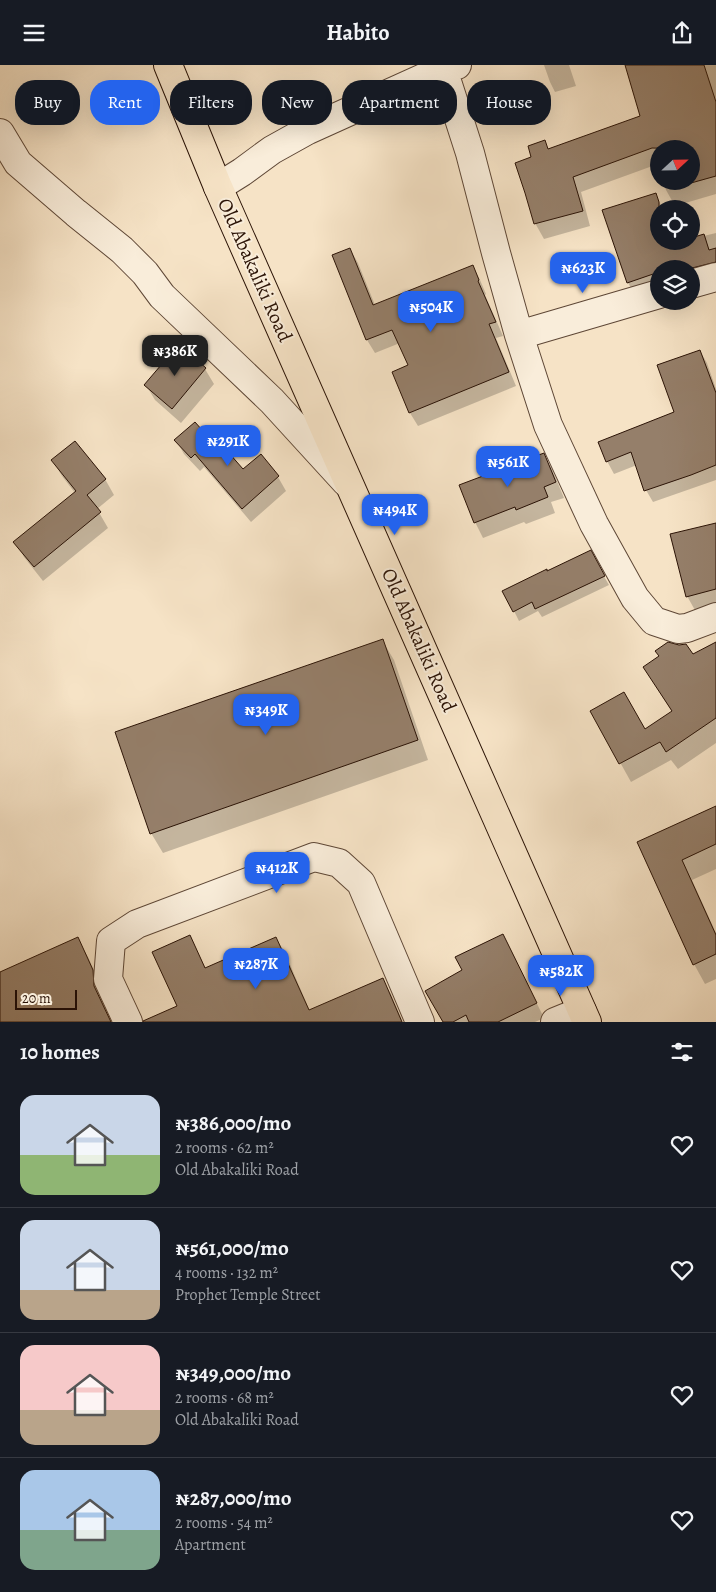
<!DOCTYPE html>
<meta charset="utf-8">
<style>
body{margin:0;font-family:Alegreya,serif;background:#20242c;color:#f1f3f6;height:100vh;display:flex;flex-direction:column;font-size:19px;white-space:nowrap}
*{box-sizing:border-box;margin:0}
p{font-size:16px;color:#9ea1a6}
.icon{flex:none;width:28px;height:28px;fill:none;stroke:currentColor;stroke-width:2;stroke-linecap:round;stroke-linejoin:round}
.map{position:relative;height:957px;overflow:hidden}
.side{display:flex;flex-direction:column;background:#171b24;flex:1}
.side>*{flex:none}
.hud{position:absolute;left:15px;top:15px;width:686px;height:45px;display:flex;gap:10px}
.needle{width:32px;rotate:68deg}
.fabs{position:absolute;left:650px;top:75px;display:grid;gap:10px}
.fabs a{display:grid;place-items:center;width:50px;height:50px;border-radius:50%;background:#171b24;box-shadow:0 5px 20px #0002;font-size:25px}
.scale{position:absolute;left:15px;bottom:12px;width:62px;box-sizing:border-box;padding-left:5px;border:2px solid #2b1306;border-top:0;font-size:14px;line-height:18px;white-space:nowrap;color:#2b1306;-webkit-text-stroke:4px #f9edda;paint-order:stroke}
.price{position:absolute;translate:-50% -42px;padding:0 11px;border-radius:10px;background:#2563eb;color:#fff;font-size:16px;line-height:32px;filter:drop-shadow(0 1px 2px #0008)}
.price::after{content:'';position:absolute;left:50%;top:30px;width:15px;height:11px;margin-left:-8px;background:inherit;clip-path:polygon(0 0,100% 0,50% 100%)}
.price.selected{background:#222;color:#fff}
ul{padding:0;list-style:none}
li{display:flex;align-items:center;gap:15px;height:125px;padding:0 20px}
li+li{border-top:1px solid #363941}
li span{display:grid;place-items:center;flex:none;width:140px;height:100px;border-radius:15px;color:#555}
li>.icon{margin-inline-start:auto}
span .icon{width:60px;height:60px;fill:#fffc;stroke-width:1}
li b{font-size:21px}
h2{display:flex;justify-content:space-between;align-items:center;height:60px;padding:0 20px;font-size:21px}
.chip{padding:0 18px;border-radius:20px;background:#171b24;box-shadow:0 5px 20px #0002;font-size:18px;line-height:45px}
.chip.selected{background:#2563eb;color:#fff}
header{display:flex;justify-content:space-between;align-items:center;height:65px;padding:0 20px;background:#171b24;font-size:22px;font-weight:700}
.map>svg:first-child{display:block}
.shadow{fill:#0003}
.building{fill:#957f6a;stroke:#2b1306}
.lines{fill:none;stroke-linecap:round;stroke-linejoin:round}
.minor-casing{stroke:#5e4736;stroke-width:30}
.major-casing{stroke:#2b1306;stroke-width:30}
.minor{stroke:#f9edda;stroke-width:28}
.major{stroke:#f6e3c6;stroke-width:28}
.labels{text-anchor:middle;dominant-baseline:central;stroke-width:4;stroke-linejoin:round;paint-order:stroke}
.street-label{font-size:20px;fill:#2b1306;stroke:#f9edda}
</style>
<header><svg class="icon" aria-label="menu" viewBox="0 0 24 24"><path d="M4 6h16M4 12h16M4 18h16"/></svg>Habito<svg class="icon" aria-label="share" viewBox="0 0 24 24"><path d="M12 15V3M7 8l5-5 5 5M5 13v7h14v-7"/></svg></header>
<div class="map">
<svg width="716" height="957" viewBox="0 0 716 957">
<rect width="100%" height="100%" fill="#f6e3c6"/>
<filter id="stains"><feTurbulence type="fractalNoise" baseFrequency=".004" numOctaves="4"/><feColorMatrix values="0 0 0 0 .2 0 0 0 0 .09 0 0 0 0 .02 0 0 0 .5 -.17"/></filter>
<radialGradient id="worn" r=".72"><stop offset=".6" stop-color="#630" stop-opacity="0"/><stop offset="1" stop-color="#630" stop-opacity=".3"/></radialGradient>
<path class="shadow" d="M 544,0 L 569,0 L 576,21 L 555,27 L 550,17 Z
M 626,0 L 716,0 L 716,129 L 675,141 L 666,125 L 663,116 L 691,116 L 691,84 L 659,84 L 659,101 L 658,99 L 581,127 L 590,161 L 544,174 L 535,158 L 533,92 L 544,77 L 549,85 L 642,51 Z
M 655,129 L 663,144 L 659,144 L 659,176 L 674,176 L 675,178 L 691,176 L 691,174 L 716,168 L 716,211 L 691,216 L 691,204 L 659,204 L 659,223 L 636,231 L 628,218 Z
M 350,184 L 358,198 L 375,240 L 473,201 L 480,215 L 486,229 L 485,230 L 503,271 L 496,273 L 516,321 L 418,361 L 410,348 L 394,307 L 409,301 L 400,278 L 375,288 L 367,275 L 333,190 Z
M 179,281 L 205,304 L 214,319 L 181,358 L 155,335 L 146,320 Z
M 700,286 L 707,298 L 716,324 L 716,415 L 653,437 L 646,425 L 637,400 L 614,409 L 607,396 L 676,348 Z
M 176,375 L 225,393 L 243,406 L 260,391 L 278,412 L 286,426 L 251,457 L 204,402 L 200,406 L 184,389 Z
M 543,389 L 552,404 L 564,433 L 551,437 L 555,448 L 526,459 L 524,457 L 483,473 L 475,457 Z
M 53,396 L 105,414 L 114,430 L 97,444 L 108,463 L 43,516 L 24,492 L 15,477 L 75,428 L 62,411 Z
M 716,460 L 716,542 L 696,547 L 687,531 Z
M 590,487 L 609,520 L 542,552 L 538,546 L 519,556 L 504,526 Z
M 382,575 L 394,595 L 428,695 L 163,788 L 151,768 Z
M 716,578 L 716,678 L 678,704 L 671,695 L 631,717 L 592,647 L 645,666 L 672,647 L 644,602 L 692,591 Z
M 716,743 L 716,804 L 692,815 L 716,868 L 716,914 L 705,919 L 694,899 L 638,778 Z
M 503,870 L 544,953 L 535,957 L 444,957 L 463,906 Z
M 190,871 L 207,906 L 178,942 Z
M 276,873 L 285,888 L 310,946 L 382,914 L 391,929 L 403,957 L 256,957 Z
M 78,874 L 88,892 L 103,925 L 104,940 L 112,957 L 0,957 L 0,908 Z"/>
<path class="building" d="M 625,0 L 704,0 L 716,37 L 716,111 L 691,118 L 691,84 L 652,83 L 573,112 L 583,146 L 534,159 L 525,128 L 515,98 L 531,92 L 528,81 L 545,75 L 548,84 L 640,51 Z
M 656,128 L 659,137 L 659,176 L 672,176 L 672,178 L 691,176 L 691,173 L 704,169 L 709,185 L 716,183 L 716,197 L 688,204 L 659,204 L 659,207 L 627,218 L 602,145 Z
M 350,183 L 373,240 L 473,200 L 479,215 L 478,216 L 496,257 L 489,259 L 509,307 L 409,348 L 392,307 L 408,300 L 392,265 L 366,275 L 332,190 Z
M 179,279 L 206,303 L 172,344 L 144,320 Z
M 700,285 L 716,328 L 716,400 L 691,410 L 644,426 L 631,387 L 606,397 L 598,377 L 674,347 L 657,300 Z
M 195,357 L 225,391 L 229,388 L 243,404 L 261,389 L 279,411 L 242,444 L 195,389 L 191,393 L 174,375 Z
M 75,376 L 106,414 L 87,430 L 101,447 L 34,502 L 13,477 L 76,426 L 51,395 Z
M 544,388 L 556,417 L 544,422 L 548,432 L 516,445 L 515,442 L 474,458 L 459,420 Z
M 716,458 L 716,524 L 686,532 L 670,469 Z
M 591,485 L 605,511 L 535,544 L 532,537 L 513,547 L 502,526 L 547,504 L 547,506 Z
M 383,574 L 418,675 L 150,769 L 115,667 Z
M 668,577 L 679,580 L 686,579 L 693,589 L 716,577 L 716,653 L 666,687 L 660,677 L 619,699 L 590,646 L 624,627 L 645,664 L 672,646 L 643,602 L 659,591 L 655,586 Z
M 716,741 L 716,779 L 682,795 L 716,870 L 716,889 L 693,900 L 637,777 Z
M 503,869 L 537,938 L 498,957 L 469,957 L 466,950 L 453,957 L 443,957 L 425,926 L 462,905 L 455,892 Z
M 190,870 L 205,903 L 276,872 L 309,945 L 383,913 L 402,957 L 143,957 L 143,956 L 177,941 L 152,887 Z
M 78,872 L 93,905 L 94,921 L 111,957 L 0,957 L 0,907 Z"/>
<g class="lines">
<defs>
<path id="minor" d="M 457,0 L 443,4 L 470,88 L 496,188 L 519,270 L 548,360 L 594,459 L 635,533 L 654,556 L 678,564 L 687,563 L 716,552
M 0,68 L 18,98 L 76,148 L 122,185 L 145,208 L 162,231 L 272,336 L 346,417
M 218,122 L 242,107 L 272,85 L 308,65 L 443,4 L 442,0
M 691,219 L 716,212
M 519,270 L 659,229
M 128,957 L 108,914 L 111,876 L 137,859 L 314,792 L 339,798 L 361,818 L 420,957
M 555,957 L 582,946"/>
<path id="major" d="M 168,0 L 218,122 L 587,957"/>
</defs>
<use href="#minor" class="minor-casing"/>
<use href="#major" class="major-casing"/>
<use href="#minor" class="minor"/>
<use href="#major" class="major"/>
</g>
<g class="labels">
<g class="street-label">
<text transform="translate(255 205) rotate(66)">Old Abakaliki Road</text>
<text transform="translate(419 575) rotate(66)">Old Abakaliki Road</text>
</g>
</g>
<rect width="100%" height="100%" filter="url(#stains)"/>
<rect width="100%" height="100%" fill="url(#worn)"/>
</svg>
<div class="fabs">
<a><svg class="needle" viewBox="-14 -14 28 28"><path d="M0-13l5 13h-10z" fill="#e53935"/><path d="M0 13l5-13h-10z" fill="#9ea1a6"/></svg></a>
<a><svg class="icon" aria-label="locate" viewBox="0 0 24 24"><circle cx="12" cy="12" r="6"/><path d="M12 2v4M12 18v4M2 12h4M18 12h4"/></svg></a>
<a><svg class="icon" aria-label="layers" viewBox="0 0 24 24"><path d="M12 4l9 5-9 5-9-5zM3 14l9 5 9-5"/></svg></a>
</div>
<div class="scale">20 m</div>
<b class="price" style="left:583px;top:229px">₦623K</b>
<b class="price" style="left:431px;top:268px">₦504K</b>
<b class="price selected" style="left:175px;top:312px">₦386K</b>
<b class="price" style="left:228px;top:402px">₦291K</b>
<b class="price" style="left:508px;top:423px">₦561K</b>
<b class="price" style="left:395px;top:471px">₦494K</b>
<b class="price" style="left:266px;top:671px">₦349K</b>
<b class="price" style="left:277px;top:829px">₦412K</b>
<b class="price" style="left:256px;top:925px">₦287K</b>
<b class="price" style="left:561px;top:932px">₦582K</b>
<div class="hud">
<a class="chip">Buy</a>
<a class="chip selected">Rent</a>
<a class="chip">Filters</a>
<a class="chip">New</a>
<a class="chip">Apartment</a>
<a class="chip">House</a>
</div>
</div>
<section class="side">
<h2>10 homes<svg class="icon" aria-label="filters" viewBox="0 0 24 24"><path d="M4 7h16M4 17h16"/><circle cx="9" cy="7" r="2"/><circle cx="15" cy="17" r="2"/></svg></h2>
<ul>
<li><span style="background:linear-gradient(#c9d6e8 60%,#8fb573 0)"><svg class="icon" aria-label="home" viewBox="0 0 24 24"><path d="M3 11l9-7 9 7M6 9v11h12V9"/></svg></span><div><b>₦386,000/mo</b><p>2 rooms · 62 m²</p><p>Old Abakaliki Road</p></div><svg class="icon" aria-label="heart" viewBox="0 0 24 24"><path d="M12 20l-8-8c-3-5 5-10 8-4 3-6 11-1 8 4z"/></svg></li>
<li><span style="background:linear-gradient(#c9d6e8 70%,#b9a48a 0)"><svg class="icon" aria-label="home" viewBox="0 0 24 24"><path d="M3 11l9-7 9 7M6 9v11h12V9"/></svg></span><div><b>₦561,000/mo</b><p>4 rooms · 132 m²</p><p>Prophet Temple Street</p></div><svg class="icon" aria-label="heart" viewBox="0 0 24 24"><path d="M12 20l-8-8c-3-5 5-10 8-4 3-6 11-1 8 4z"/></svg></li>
<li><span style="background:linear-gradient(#f6c9c9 65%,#b9a48a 0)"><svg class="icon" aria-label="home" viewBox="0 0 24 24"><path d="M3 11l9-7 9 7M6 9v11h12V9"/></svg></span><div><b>₦349,000/mo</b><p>2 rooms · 68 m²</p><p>Old Abakaliki Road</p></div><svg class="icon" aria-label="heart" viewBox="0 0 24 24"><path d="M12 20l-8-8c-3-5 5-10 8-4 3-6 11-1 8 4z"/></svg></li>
<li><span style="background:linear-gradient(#a9c7e8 60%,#7fa58c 0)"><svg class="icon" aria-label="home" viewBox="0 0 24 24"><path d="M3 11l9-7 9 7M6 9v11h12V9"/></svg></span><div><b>₦287,000/mo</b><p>2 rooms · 54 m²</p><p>Apartment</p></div><svg class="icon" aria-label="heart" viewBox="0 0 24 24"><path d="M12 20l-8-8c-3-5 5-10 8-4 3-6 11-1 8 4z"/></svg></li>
</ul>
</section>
